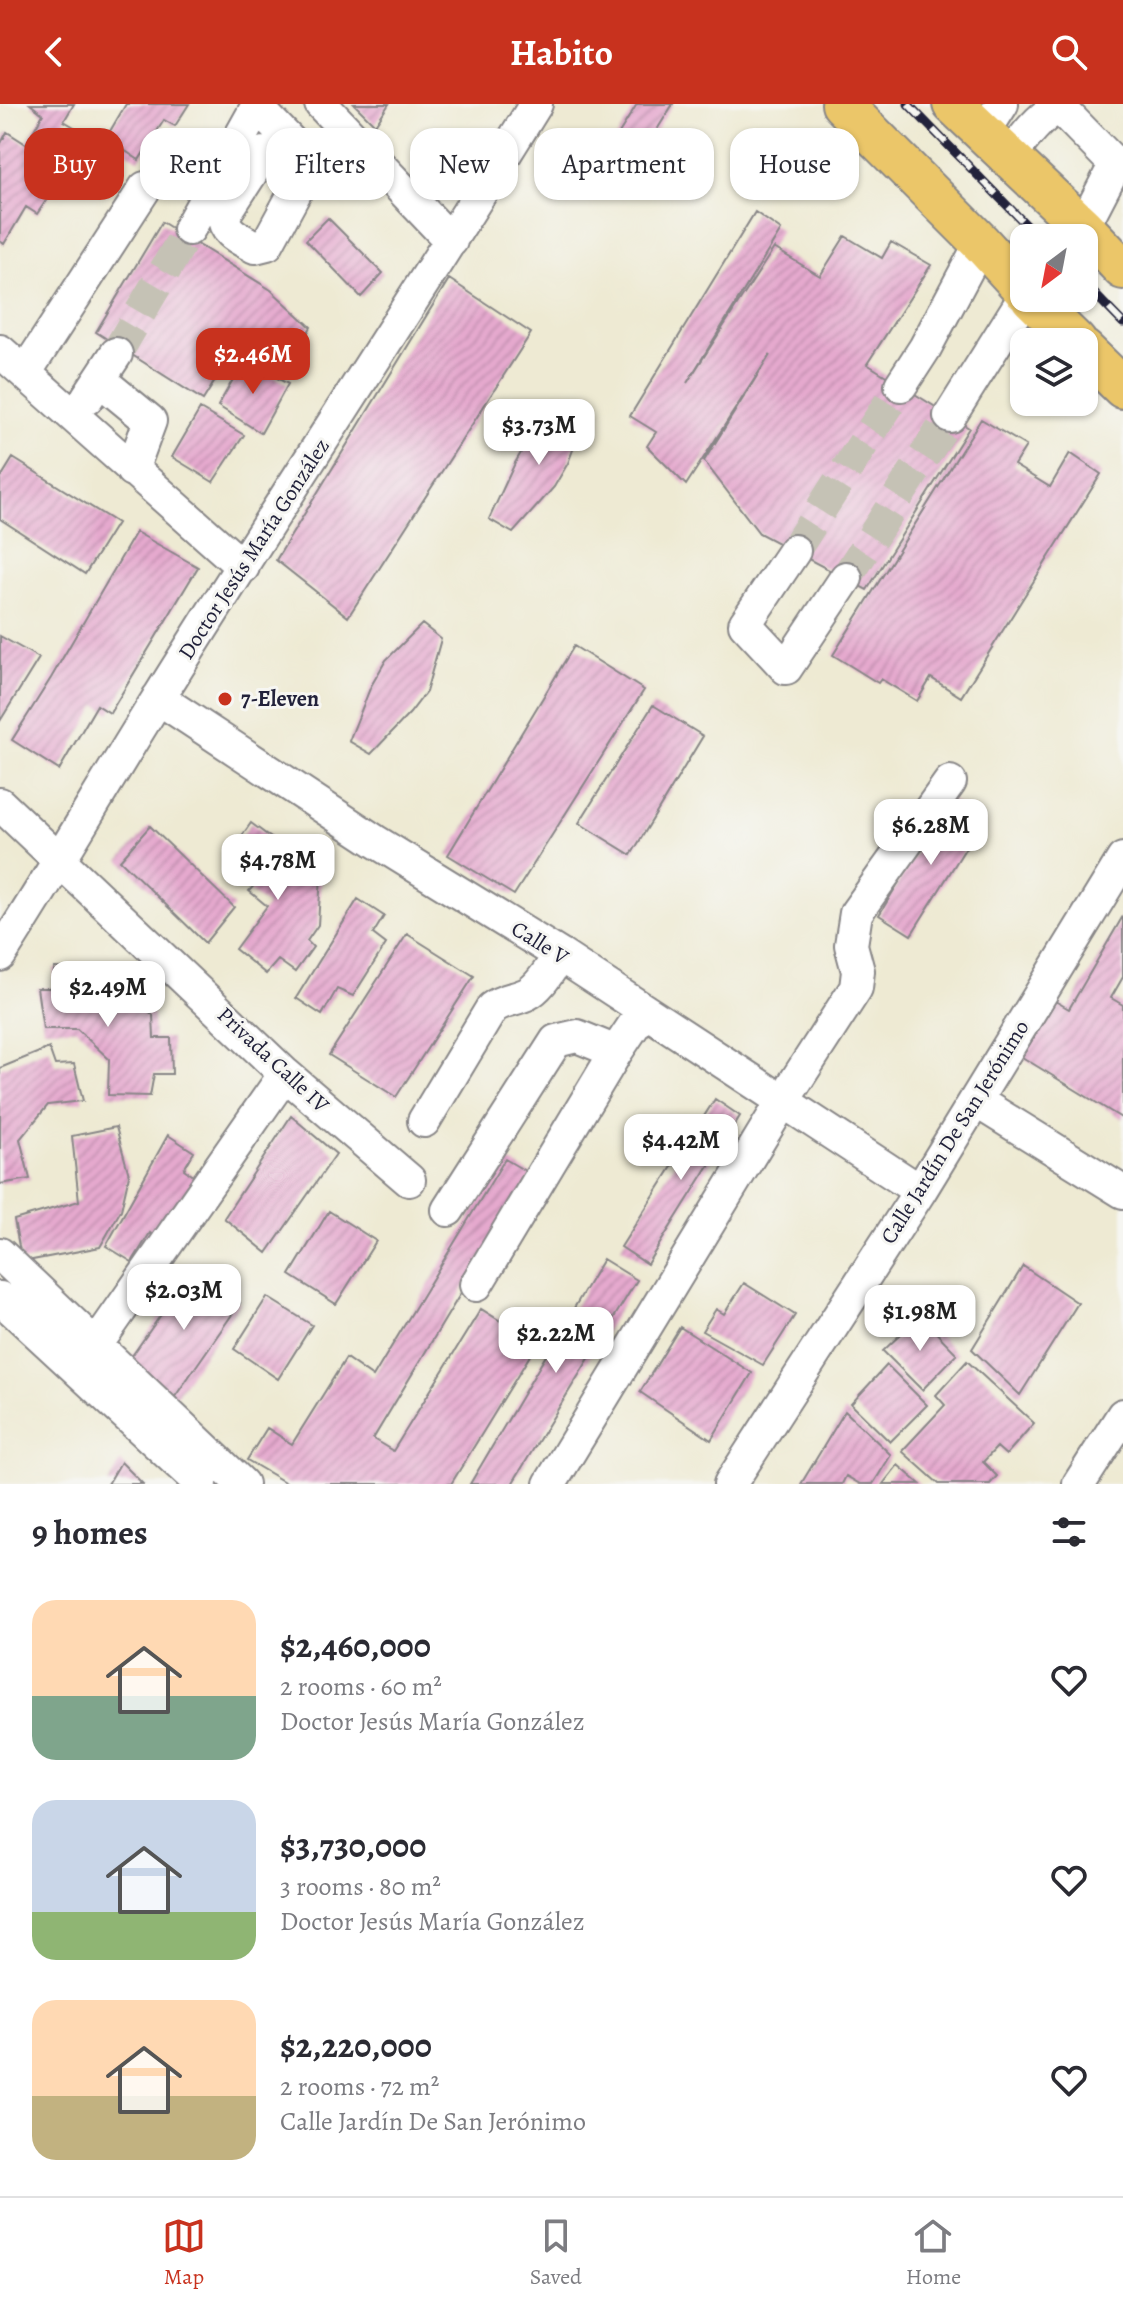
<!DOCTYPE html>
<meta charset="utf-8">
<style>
body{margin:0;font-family:Alegreya,serif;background:#f2f2f3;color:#2b2b33;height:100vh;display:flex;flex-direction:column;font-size:30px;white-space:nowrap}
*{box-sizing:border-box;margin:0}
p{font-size:26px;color:#7c7c81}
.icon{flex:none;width:44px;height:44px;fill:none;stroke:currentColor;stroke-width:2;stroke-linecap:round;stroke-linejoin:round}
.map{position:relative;height:1380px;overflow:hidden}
.side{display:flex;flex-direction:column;background:#fff;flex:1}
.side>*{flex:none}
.guide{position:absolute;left:24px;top:24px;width:1076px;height:72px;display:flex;gap:16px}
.needle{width:52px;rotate:212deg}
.fabs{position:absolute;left:1010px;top:120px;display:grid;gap:16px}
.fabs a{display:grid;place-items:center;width:88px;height:88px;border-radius:16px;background:#fff;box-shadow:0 2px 6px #0004;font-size:40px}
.price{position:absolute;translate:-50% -68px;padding:0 18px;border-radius:16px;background:#fff;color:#222;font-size:26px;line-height:52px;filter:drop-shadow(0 2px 4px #0008)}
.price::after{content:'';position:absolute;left:50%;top:48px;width:24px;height:18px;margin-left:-12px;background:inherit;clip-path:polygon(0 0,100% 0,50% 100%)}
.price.current{background:#c8321e;color:#fff}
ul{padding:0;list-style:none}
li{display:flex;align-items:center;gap:24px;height:200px;padding:0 32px}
li span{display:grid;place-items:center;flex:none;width:224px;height:160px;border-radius:24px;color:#555}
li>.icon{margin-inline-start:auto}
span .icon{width:96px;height:96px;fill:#fffc;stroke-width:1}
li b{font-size:34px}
h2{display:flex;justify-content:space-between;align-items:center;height:96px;padding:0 32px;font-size:34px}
.pill{padding:0 28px;border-radius:24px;background:#fff;box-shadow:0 2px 6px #0004;font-size:28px;line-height:72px}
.pill.current{background:#c8321e;color:#fff}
header{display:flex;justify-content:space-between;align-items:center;height:104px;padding:0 32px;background:#c8321e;color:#fff;font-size:36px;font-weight:600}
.dock{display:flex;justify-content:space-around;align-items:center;height:112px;border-top:2px solid #e1e1e2;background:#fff;font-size:22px;color:#7c7c81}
.dock a{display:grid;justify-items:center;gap:4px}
.dock .current{color:#c8321e}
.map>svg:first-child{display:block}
.building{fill:url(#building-hatch)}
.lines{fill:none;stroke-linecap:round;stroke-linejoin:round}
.minor-tunnel{stroke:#c5c2b5;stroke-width:32;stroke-dasharray:32 16;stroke-linecap:butt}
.minor-casing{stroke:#888687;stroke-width:36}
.major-casing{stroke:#888687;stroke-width:44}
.minor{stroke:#fff;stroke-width:32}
.major{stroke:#ebc669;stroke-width:40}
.rail-casing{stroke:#22223b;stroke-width:9}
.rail{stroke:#f6f6f2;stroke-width:6;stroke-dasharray:18;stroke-linecap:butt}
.poi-dot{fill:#c8321e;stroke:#f6f6f2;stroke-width:3}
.labels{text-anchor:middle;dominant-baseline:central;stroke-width:6;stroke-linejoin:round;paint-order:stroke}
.street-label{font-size:22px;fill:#22223b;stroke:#f6f6f2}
.poi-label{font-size:22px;font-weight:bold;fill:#22223b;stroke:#f6f6f2;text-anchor:start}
</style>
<header><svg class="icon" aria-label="back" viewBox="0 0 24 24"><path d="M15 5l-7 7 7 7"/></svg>Habito<svg class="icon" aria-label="search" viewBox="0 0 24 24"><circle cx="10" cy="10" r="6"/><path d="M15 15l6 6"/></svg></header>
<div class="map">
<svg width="1123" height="1380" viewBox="0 0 1123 1380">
<defs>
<pattern id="building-hatch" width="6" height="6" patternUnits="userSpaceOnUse" patternTransform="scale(2)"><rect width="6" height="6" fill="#e5a9ce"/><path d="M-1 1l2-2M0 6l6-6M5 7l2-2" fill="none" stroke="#c491b2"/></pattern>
</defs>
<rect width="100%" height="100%" fill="#f6f6f2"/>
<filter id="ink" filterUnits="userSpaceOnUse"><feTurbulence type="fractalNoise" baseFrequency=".0125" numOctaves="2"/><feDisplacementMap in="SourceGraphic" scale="16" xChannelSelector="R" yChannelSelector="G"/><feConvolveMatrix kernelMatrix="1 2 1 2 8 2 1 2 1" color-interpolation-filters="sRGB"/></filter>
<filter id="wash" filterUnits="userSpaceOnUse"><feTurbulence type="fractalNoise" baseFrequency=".006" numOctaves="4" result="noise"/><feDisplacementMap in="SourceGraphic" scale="32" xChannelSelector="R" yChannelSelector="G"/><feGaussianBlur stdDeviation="1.8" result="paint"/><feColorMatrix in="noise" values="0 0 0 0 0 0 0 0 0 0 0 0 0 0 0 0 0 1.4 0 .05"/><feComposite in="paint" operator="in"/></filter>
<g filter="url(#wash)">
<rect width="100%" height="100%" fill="#eeead3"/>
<g id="blocks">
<path class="building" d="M 30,0 L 74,0 L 64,17 L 76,24 L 56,57 L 68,64 L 37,110 L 26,103 L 4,140 L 0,137 L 0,41 L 7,28 L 26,40 L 43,10 Z
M 126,0 L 189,0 L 175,22 L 164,16 L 139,56 L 106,34 Z
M 354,0 L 389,0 L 375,21 Z
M 637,0 L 673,0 L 615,93 L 590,76 Z
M 755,108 L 781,126 L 687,279 L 774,144 L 820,172 L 845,132 L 882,154 L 891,138 L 931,161 L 867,260 L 969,324 L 867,486 L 759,429 L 704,357 L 770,251 L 686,381 L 647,342 L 656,328 L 630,312 Z
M 328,114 L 383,169 L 361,193 L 306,136 Z
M 162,118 L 271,186 L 311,223 L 284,269 L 238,240 L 203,296 L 96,228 Z
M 449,175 L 531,229 L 348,513 L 276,456 Z
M 244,256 L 288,280 L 261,329 L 218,302 Z
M 564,297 L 586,311 L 568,359 L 554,383 L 513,429 L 489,415 L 515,359 L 529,335 Z
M 200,305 L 244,331 L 213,378 L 172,353 Z
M 981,315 L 1026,342 L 1014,361 L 1050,383 L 1070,349 L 1101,370 L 961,593 L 931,574 L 917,597 L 881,575 L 878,579 L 833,551 Z
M 13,354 L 117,419 L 85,470 L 0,415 L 0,375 Z
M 136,428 L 198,463 L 110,609 L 97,601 L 59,666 L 12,636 L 51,574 Z
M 422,520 L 441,535 L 426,588 L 410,609 L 371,650 L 349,637 L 371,582 L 386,556 Z
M 0,532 L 39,554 L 0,617 Z
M 574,542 L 644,586 L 514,791 L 448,751 Z
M 653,601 L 703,632 L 631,751 L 579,719 Z
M 949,695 L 983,716 L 911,831 L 879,811 Z
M 251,719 L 321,771 L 318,821 L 307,837 L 313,843 L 295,868 L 278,856 L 266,870 L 235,845 L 267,802 L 249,787 L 258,777 L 227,753 Z
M 150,722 L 234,803 L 205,839 L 120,756 Z
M 358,795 L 384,812 L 373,830 L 386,840 L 353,892 L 337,885 L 322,911 L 296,894 Z
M 1123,812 L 1123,873 L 1111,894 L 1123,901 L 1123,1015 L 1022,953 L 1055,897 L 1069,905 Z
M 407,830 L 474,872 L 396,993 L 329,951 Z
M 54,864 L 94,865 L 96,885 L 127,887 L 153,911 L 154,934 L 171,934 L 172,970 L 154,970 L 150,992 L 108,991 L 109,955 L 77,925 L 43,925 L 37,884 L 54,884 Z
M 49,944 L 55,961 L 74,960 L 83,997 L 48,1001 L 20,1035 L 30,1075 L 0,1080 L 0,964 Z
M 715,995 L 740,1012 L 647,1160 L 621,1143 Z
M 291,1012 L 336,1050 L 267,1149 L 224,1114 Z
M 116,1023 L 129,1071 L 121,1106 L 100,1143 L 22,1158 L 14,1116 L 79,1097 L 72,1032 Z
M 168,1031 L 194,1048 L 184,1065 L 196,1074 L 160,1136 L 150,1129 L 132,1158 L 106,1142 Z
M 505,1055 L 532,1071 L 373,1335 L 393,1347 L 481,1205 L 537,1240 L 451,1380 L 288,1380 L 247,1356 L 267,1324 L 292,1340 L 346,1254 L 373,1273 Z
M 329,1107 L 376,1137 L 336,1200 L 290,1171 Z
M 603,1155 L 637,1176 L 512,1380 L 470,1380 Z
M 1023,1162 L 1078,1199 L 1020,1291 L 972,1245 Z
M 194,1164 L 240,1199 L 174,1294 L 129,1256 Z
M 744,1179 L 795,1211 L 763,1261 L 702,1227 L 716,1205 L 724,1210 Z
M 267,1193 L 312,1221 L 278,1275 L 234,1245 Z
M 920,1212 L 957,1250 L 922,1286 L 883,1247 Z
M 680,1223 L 752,1269 L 711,1336 L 640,1288 Z
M 967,1257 L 1034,1319 L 1006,1351 L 997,1343 L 983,1358 L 997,1372 L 990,1380 L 939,1380 L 902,1347 L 945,1301 L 936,1291 Z
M 887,1261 L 927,1301 L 890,1338 L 851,1300 Z
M 845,1307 L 891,1351 L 873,1380 L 860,1380 L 846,1372 L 842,1380 L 801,1380 Z
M 121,1358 L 143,1380 L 108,1380 Z
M 898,1361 L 920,1380 L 883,1380 Z"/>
</g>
</g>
<g filter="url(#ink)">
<use href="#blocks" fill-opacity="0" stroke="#888687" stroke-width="2"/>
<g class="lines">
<path class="minor-tunnel" d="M 116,250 L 189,125
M 794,447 L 901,281
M 846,474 L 950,312"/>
<defs>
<path id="minor" d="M 321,0 L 451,137
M 983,30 L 1002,0
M 1008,55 C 1022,37 1035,17 1055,5 L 1064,8 L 1113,58 L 1112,67 L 1083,123
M 189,125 L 257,3 L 311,59 L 267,140 L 255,143 C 241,135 223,129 224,111 L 264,49
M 0,247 L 243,463
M 25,269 L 145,84
M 100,276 L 150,317 L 132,366
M 901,281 L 925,244 L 981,139
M 87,294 L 116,250
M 950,312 L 1024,194
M 794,447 L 745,520 L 786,564 L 846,474
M 158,594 L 375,737 L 560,851 L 920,1087
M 0,700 L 285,970 L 409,1076
M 0,851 C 55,766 105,679 159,593 C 283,394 413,199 536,0
M 976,997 L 1123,1088
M 424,1017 L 492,904 C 503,895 515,896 527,890 C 541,883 551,863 560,851
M 448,1106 L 556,937 L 577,932 L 616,948 L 644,906
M 0,1150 L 242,1380
M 476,1181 L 616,948
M 0,1194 L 201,1380
M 96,1241 L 285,970
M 550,1380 L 783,997 L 856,884 L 858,867 L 851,841 L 856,809 L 950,678
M 730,1380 L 920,1087 L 1123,755
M 1079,1380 L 1123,1311"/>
<path id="major" d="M 842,0 L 981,139 L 1024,186
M 953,0 L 1083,123 L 1123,165
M 1031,194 L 1076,238
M 1084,246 L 1123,284"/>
</defs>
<use href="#minor" class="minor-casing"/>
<use href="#major" class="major-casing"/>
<use href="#minor" class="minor"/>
<use href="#major" class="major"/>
<defs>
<path id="rail" d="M 908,0 L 1039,134
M 1084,179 L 1123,219"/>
</defs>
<use href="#rail" class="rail-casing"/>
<use href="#rail" class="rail"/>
</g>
</g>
<circle class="poi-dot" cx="225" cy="595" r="8"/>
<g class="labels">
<g class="street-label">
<text transform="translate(254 445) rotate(-57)">Doctor Jesús María González</text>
<text transform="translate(540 839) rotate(32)">Calle V</text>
<text transform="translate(273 956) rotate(43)">Privada Calle IV</text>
<text transform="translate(955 1028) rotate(-58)">Calle Jardín De San Jerónimo</text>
</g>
<g class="poi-label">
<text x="241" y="595">7-Eleven</text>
</g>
</g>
</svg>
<div class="fabs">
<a><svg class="needle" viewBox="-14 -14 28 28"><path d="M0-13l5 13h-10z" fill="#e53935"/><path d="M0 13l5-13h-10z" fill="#7c7c81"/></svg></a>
<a><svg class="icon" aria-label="layers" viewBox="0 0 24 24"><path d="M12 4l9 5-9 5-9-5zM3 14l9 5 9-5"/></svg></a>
</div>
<b class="price current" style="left:253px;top:292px">$2.46M</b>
<b class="price" style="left:539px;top:363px">$3.73M</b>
<b class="price" style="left:931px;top:763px">$6.28M</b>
<b class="price" style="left:278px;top:798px">$4.78M</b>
<b class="price" style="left:108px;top:925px">$2.49M</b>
<b class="price" style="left:681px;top:1078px">$4.42M</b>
<b class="price" style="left:184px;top:1228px">$2.03M</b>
<b class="price" style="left:920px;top:1249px">$1.98M</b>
<b class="price" style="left:556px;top:1271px">$2.22M</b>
<div class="guide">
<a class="pill current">Buy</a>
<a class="pill">Rent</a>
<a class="pill">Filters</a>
<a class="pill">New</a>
<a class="pill">Apartment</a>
<a class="pill">House</a>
</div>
</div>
<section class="side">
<h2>9 homes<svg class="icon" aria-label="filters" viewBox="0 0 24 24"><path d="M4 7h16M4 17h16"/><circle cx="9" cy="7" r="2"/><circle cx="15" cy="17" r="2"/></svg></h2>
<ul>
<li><span style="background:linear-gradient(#ffd9b3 60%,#7fa58c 0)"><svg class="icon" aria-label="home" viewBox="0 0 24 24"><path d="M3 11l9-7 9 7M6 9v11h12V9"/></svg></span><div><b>$2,460,000</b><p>2 rooms · 60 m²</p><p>Doctor Jesús María González</p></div><svg class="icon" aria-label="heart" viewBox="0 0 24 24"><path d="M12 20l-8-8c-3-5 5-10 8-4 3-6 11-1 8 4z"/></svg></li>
<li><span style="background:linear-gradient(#c9d6e8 70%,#8fb573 0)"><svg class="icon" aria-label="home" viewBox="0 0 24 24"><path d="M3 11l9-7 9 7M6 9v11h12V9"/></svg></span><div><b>$3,730,000</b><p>3 rooms · 80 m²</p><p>Doctor Jesús María González</p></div><svg class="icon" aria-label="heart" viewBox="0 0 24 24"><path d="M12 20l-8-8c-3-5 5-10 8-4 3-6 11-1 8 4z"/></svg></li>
<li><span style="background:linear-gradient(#ffd9b3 60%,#c2b280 0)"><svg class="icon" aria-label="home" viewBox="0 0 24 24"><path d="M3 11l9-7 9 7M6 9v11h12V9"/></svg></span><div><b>$2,220,000</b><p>2 rooms · 72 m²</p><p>Calle Jardín De San Jerónimo</p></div><svg class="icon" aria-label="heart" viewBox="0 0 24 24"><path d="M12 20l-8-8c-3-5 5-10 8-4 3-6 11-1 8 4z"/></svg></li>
</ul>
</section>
<nav class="dock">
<a class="current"><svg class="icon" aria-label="map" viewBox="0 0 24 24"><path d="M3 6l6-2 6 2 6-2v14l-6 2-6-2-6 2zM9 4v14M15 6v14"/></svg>Map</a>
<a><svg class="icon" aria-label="saved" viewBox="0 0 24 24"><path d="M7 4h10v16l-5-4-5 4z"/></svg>Saved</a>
<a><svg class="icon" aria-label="home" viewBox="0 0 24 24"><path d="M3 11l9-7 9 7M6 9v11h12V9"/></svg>Home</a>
</nav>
